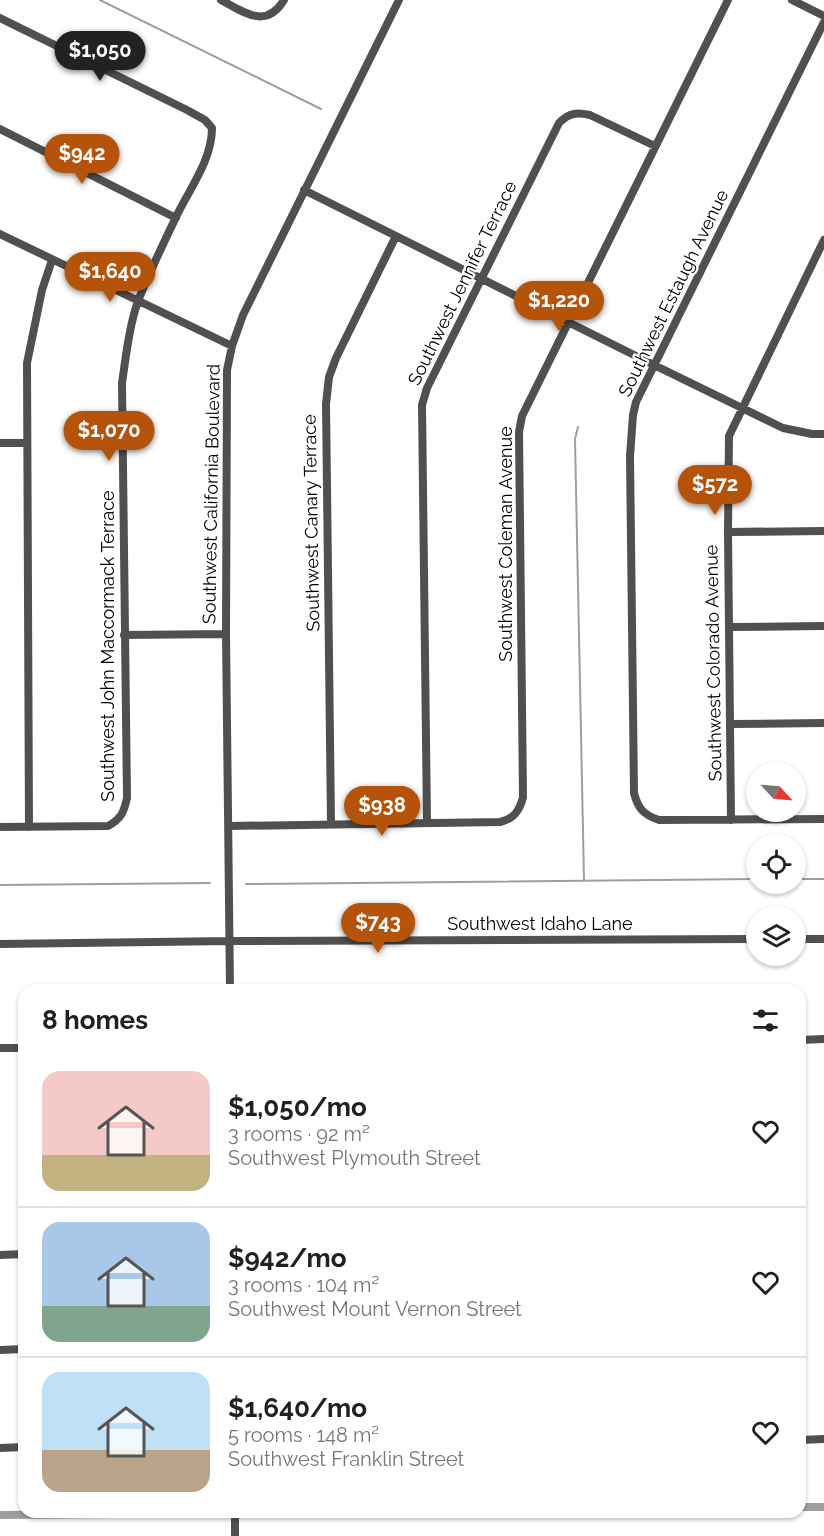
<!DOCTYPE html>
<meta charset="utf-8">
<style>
body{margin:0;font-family:Raleway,sans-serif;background:#f2f2f2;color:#202124;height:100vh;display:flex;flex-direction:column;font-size:22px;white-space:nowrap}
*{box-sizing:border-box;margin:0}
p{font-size:20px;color:#757577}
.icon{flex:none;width:33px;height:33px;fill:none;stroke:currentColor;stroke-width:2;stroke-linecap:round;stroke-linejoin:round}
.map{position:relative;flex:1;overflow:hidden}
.drawer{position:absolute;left:18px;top:984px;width:788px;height:534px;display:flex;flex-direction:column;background:#fff;border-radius:18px;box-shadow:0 2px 4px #0004}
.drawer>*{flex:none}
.needle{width:39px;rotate:116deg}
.controls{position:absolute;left:746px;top:762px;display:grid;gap:12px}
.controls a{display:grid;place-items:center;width:60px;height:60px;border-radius:50%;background:#fff;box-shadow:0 2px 4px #0004;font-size:30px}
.price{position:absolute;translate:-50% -51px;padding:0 14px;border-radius:21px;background:#b45309;color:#fff;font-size:20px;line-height:39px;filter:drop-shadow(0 2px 3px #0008)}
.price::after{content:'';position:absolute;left:50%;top:36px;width:18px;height:14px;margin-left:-9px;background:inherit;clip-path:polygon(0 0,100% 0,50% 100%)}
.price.current{background:#222;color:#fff}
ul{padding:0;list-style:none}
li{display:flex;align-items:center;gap:18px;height:150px;padding:0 24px}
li+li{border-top:2px solid #e0e0e0}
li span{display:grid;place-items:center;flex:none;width:168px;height:120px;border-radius:18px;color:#555}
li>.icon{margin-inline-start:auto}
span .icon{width:72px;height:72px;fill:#fffc;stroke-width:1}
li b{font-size:26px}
h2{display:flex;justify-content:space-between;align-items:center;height:72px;padding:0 24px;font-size:26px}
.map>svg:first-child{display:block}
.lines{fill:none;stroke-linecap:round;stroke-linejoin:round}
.stream{stroke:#9e9e9e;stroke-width:2}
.canal{stroke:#9e9e9e;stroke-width:8}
.minor{stroke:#505050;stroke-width:8}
.labels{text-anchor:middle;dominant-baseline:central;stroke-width:4.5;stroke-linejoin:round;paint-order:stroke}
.street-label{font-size:18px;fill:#000;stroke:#fff}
</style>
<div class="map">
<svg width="824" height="1536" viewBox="0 0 824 1536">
<rect width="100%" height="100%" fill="#fff"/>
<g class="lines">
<path class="stream" d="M 100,0 L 321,109
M 578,427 L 575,439 L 584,880
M 795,879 L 824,879
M 246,884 L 756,879
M 0,885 L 210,883"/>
<path class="canal" d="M 800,1507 L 824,1507
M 254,1512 L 292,1512
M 0,1515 L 220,1513"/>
<path class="minor" d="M 221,0 C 244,12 266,30 284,0
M 792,0 L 824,16
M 0,18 L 187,110 L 205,120 L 212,128 C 212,160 190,188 176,217 C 163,244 149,273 138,301 C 129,327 126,356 122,383 L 127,798 C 124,812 121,819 108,826 L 0,827
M 824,22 L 636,402 L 633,415 L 630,456 L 634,793 C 638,809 644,815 659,820 L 824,819
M 0,129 L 176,218
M 304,190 L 654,365 L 783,428 L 812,434 L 824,434
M 0,234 L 232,346
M 0,443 L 26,443
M 728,532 L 824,531
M 729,627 L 824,626
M 124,635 L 226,634
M 730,724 L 824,723
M 731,820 L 728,532 L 729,436 L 824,240
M 427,823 L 422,405 L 427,388 L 559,123 C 569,113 576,112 590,115 L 655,146
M 331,824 L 326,404 L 329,377 L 336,358 L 396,236
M 229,826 L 500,822 C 514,819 520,810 523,797 L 519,432 L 522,416 L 728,0
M 29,827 L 27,363 L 42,290 L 52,260
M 795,939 L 824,939
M 0,944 L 230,941 L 756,939
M 230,990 L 226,634 L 227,370 L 232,346 L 243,315 L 399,0
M 800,1040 L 824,1039
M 0,1048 L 24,1048
M 0,1255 L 24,1254
M 0,1350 L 24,1349
M 800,1440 L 824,1439
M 0,1448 L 24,1447
M 235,1512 L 235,1536"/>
</g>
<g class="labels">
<g class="street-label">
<text transform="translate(462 283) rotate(-64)">Southwest Jennifer Terrace</text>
<text transform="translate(673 293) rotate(-64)">Southwest Estaugh Avenue</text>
<text transform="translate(211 494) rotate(-89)">Southwest California Boulevard</text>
<text transform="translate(311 523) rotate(-91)">Southwest Canary Terrace</text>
<text transform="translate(505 544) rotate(-90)">Southwest Coleman Avenue</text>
<text transform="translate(107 646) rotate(-90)">Southwest John Maccormack Terrace</text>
<text transform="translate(713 663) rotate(-91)">Southwest Colorado Avenue</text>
<text x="540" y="923">Southwest Idaho Lane</text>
</g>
</g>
</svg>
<div class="controls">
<a><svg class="needle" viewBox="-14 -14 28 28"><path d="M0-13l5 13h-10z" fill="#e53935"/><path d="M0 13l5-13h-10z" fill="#757577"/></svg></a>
<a><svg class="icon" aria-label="locate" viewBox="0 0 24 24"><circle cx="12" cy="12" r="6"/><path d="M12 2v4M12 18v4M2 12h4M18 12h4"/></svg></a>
<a><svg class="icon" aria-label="layers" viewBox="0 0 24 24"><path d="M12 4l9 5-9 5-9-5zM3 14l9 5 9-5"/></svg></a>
</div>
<b class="price current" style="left:100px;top:82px">$1,050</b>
<b class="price" style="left:82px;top:185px">$942</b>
<b class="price" style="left:110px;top:303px">$1,640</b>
<b class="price" style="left:559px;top:332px">$1,220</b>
<b class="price" style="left:109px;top:462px">$1,070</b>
<b class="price" style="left:715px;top:516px">$572</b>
<b class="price" style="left:382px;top:837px">$938</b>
<b class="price" style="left:378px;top:954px">$743</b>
<section class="drawer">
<h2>8 homes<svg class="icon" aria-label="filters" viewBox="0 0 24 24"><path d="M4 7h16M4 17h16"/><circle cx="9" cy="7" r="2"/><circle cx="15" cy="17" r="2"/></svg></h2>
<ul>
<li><span style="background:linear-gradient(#f6c9c9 70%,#c2b280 0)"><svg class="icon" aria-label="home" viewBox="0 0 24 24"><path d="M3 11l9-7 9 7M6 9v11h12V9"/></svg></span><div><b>$1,050/mo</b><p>3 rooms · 92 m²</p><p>Southwest Plymouth Street</p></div><svg class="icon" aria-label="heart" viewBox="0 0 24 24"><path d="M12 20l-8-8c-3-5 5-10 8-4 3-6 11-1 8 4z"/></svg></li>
<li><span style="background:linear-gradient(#a9c7e8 70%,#7fa58c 0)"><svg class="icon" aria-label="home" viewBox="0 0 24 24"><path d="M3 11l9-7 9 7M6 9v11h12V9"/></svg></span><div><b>$942/mo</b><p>3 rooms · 104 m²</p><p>Southwest Mount Vernon Street</p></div><svg class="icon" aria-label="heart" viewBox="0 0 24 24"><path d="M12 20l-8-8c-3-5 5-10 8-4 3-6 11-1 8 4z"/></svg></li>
<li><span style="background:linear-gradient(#bfe0f5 65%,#b9a48a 0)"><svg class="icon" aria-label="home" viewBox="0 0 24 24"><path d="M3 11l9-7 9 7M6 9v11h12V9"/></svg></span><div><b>$1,640/mo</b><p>5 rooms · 148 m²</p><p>Southwest Franklin Street</p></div><svg class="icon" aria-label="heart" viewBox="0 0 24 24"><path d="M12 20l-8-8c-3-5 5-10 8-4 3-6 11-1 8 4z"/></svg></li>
</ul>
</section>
</div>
